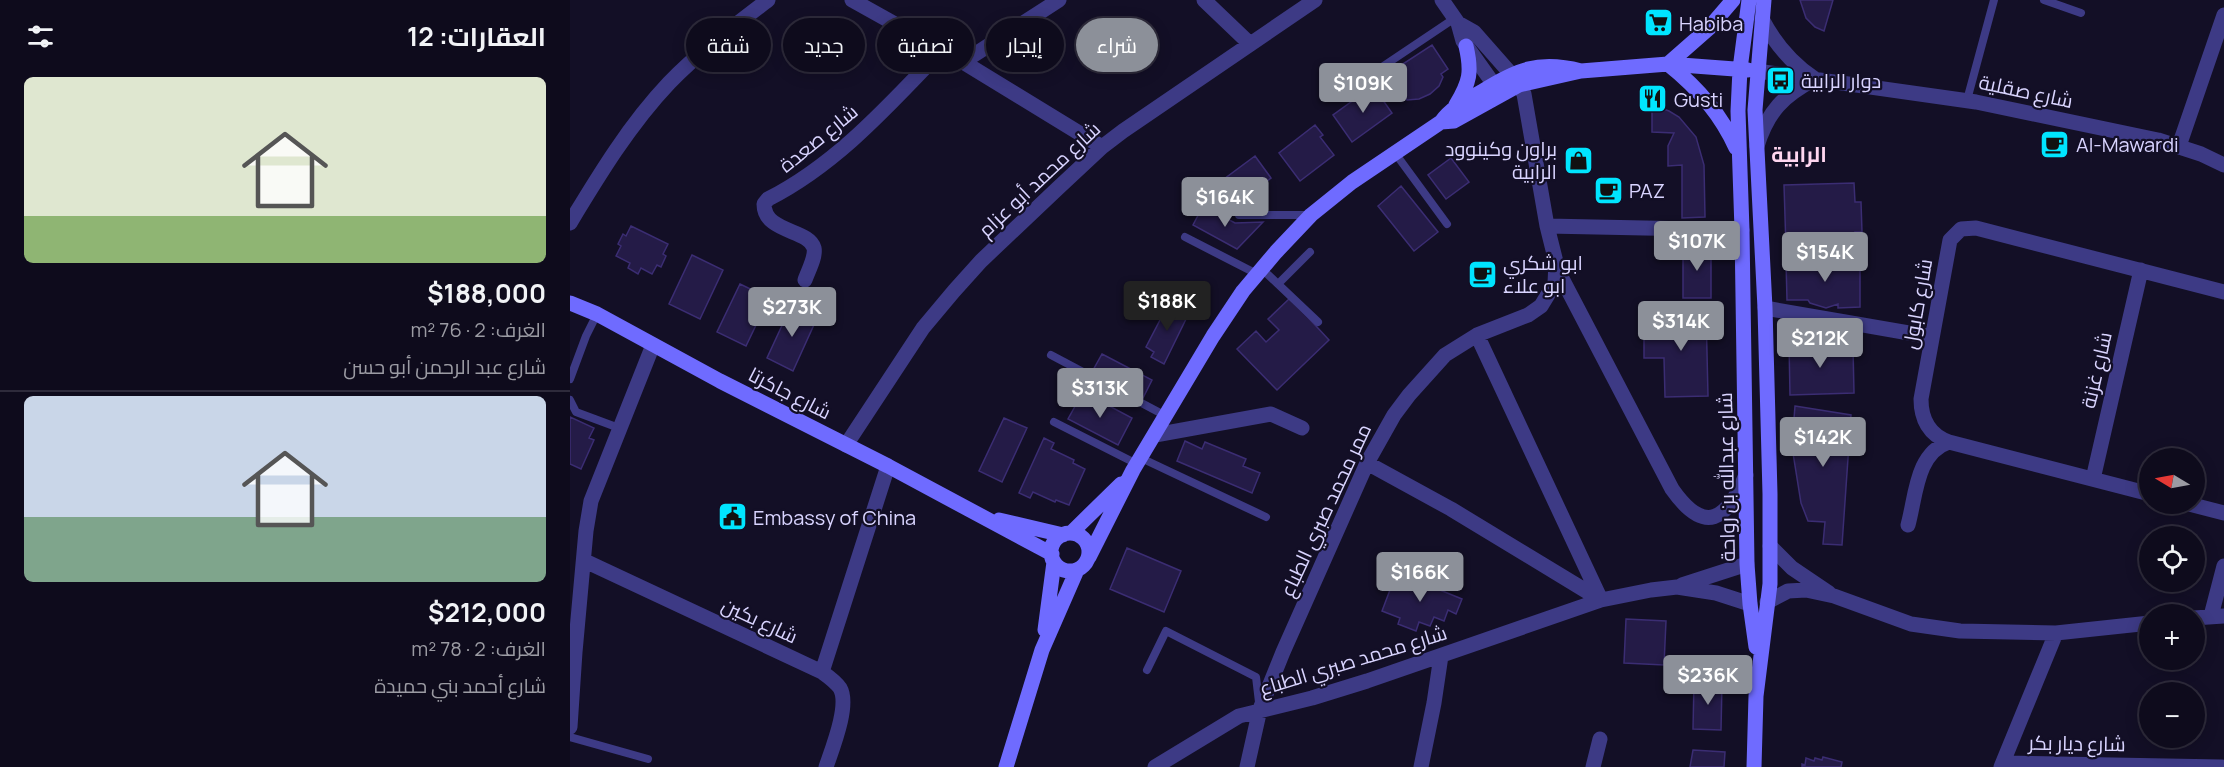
<!DOCTYPE html>
<html lang="ar">
<meta charset="utf-8">
<style>
body{margin:0;font-family:Manrope,Cairo,sans-serif;background:#171425;color:#f1f3f6;direction:rtl;height:100vh;display:flex;flex-direction:column;font-size:22px;white-space:nowrap}
*{box-sizing:border-box;margin:0}
p{font-size:20px;color:#9b9ba3}
.icon{flex:none;width:33px;height:33px;fill:none;stroke:currentColor;stroke-width:2;stroke-linecap:round;stroke-linejoin:round}
.map{position:relative;flex:1;overflow:hidden;direction:ltr}
.panel{display:flex;flex-direction:column;background:#0e0b1c;width:570px}
.panel>*{flex:none}
.guide{position:absolute;left:18px;top:18px;width:570px;height:54px;direction:rtl;display:flex;gap:12px}
.needle{width:39px;rotate:280deg}
.controls{position:absolute;left:1569px;top:448px;display:grid;gap:12px}
.controls a{display:grid;place-items:center;width:66px;height:66px;border-radius:50%;background:#0e0b1c;box-shadow:0 3px 15px #0003,0 0 0 2px #2e2b3b;font-size:30px}
.price{position:absolute;translate:-50% -51px;padding:0 14px;border-radius:6px;background:#8c9099;color:#fff;font-size:20px;line-height:39px;filter:drop-shadow(0 2px 3px #0008)}
.price::after{content:'';position:absolute;left:50%;top:36px;width:18px;height:14px;margin-left:-9px;background:inherit;clip-path:polygon(0 0,100% 0,50% 100%)}
.price.selected{background:#222;color:#fff}
ul{padding:0;list-style:none}
li{display:grid;align-content:center;gap:12px;height:318px;padding:0 24px}
li+li{border-top:2px solid #2e2b3b}
li span{display:grid;place-items:center;height:186px;border-radius:9px;color:#555}
li>.icon{margin-inline-start:auto}
span .icon{width:108px;height:108px;fill:#fffc;stroke-width:1}
li b{font-size:26px}
h2{display:flex;justify-content:space-between;align-items:center;height:72px;padding:0 24px;font-size:26px}
.chip{padding:0 21px;border-radius:27px;background:#0e0b1c;box-shadow:0 3px 15px #0003,0 0 0 2px #2e2b3b;font-size:21px;line-height:54px}
.chip.selected{background:#8c9099;color:#fff}
main{display:flex;flex:1;min-height:0}
.map>svg:first-child{display:block}
.building{fill:#241b47;stroke:#3b2d73;stroke-width:1.5}
.lines{fill:none;stroke-linecap:round;stroke-linejoin:round}
.lane{stroke:#3d3a85;stroke-width:8}
.street{stroke:#3d3a85;stroke-width:15}
.secondary{stroke:#6f6bff;stroke-width:15}
.labels{text-anchor:middle;dominant-baseline:central;stroke-width:4.5;stroke-linejoin:round;paint-order:stroke}
.poi-label{font-size:20px;fill:#d9d4ff;stroke:#130f26;text-anchor:start}
.street-label{font-size:20px;fill:#d9d4ff;stroke:#130f26}
.neighbourhood-label{font-size:21px;font-weight:bold;fill:#ffd6f0;stroke:#130f26}
</style>
<main>
<div class="map">
<svg width="1654" height="767" viewBox="0 0 1654 767">
<rect width="100%" height="100%" fill="#130f26"/>
<path class="building" d="M 1230,0 L 1263,0 L 1254,31 L 1245,27 L 1236,18 Z
M 862,45 L 878,69 L 871,74 L 873,77 L 869,86 L 860,94 L 849,99 L 837,100 L 819,73 Z
M 803,86 L 822,113 L 782,142 L 763,115 Z
M 1082,105 L 1099,111 L 1109,117 L 1126,137 L 1134,165 L 1135,217 L 1112,218 L 1112,165 L 1098,166 L 1098,146 L 1104,133 L 1082,132 Z
M 745,125 L 753,135 L 750,137 L 764,155 L 730,181 L 709,153 Z
M 685,156 L 701,178 L 680,194 L 674,187 L 658,200 L 646,185 Z
M 881,158 L 899,182 L 876,199 L 858,175 Z
M 1284,183 L 1285,202 L 1291,202 L 1292,232 L 1285,232 L 1286,246 L 1216,248 L 1214,185 Z
M 831,186 L 868,232 L 844,251 L 808,206 Z
M 633,206 L 665,223 L 693,222 L 667,249 L 623,225 Z
M 61,226 L 98,244 L 93,254 L 96,256 L 91,267 L 87,265 L 82,274 L 71,268 L 68,274 L 58,268 L 60,263 L 46,256 L 51,246 L 48,244 L 53,234 L 56,236 Z
M 1113,247 L 1141,247 L 1141,298 L 1113,298 Z
M 122,255 L 153,270 L 130,319 L 99,304 Z
M 1290,260 L 1290,307 L 1268,308 L 1268,304 L 1256,308 L 1240,303 L 1238,300 L 1217,300 L 1216,261 Z
M 170,284 L 199,298 L 176,346 L 147,332 Z
M 720,298 L 759,340 L 707,390 L 667,349 L 686,331 L 696,342 L 709,330 L 698,319 Z
M 601,299 L 619,313 L 594,364 L 581,357 L 584,352 L 576,347 Z
M 221,306 L 247,318 L 223,371 L 197,358 Z
M 1136,310 L 1138,396 L 1095,397 L 1094,358 L 1074,358 L 1074,332 L 1080,332 L 1080,326 L 1094,326 L 1093,311 Z
M 1257,341 L 1257,349 L 1283,348 L 1284,393 L 1220,395 L 1219,343 Z
M 532,354 L 582,380 L 573,398 L 522,372 Z
M 513,392 L 562,418 L 548,445 L 498,419 Z
M 1225,406 L 1281,415 L 1272,545 L 1253,544 L 1255,522 L 1238,521 L 1231,503 L 1223,453 L 1240,454 L 1241,445 L 1222,443 Z
M 0,417 L 24,428 L 19,438 L 24,440 L 11,469 L 0,464 Z
M 434,418 L 457,428 L 432,482 L 409,471 Z
M 474,438 L 484,443 L 481,449 L 504,460 L 503,463 L 515,469 L 499,505 L 486,500 L 485,502 L 463,492 L 460,498 L 449,493 Z
M 615,441 L 632,449 L 635,442 L 676,459 L 673,466 L 690,473 L 682,493 L 607,461 Z
M 557,548 L 611,571 L 594,612 L 540,589 Z
M 837,577 L 859,586 L 861,579 L 873,584 L 870,590 L 892,599 L 886,614 L 878,610 L 874,621 L 864,617 L 860,626 L 849,622 L 846,631 L 828,624 L 830,618 L 812,611 L 823,582 L 833,586 Z
M 1056,619 L 1096,621 L 1094,665 L 1054,663 Z
M 1124,682 L 1152,683 L 1151,730 L 1123,729 Z
M 1123,750 L 1155,752 L 1154,767 L 1120,767 Z
M 1253,757 L 1272,762 L 1271,767 L 1232,767 L 1232,764 L 1235,765 L 1236,758 L 1244,761 L 1245,758 L 1252,760 Z"/>
<g class="lines">
<path class="lane" d="M 1474,0 L 1511,13
M 809,69 L 885,18
M 1397,100 L 1424,0
M 825,153 L 877,224
M 669,215 L 740,215
M 615,237 L 687,274
M 692,269 L 748,322
M 708,284 L 740,252
M 481,355 L 596,416
M 0,379 L 16,336 L 27,314
M 0,400 L 6,412 L 49,428
M 484,422 L 567,464
M 571,458 L 696,517
M 577,670 L 596,631 L 686,677 L 689,702
M 0,737 L 78,759"/>
<path class="street" d="M 282,0 L 393,62 L 532,147
M 634,0 L 679,43
M 872,0 L 888,23 L 893,41 L 930,93
M 393,62 L 489,0
M 1187,71 L 1406,102 L 1588,140 L 1631,154 L 1654,165
M 1187,146 C 1198,111 1213,96 1245,79 C 1221,63 1205,44 1192,19
M 1609,146 L 1654,15
M 0,223 C 29,175 60,124 99,83 C 129,52 164,26 198,0
M 977,226 L 1172,230
M 987,269 L 1102,489 C 1135,536 1157,520 1176,475
M 235,280 C 238,271 246,257 244,248 C 239,229 194,233 194,204 L 198,199 C 267,164 319,105 372,50
M 1195,308 L 1362,337
M 907,335 L 1031,600
M 585,435 L 701,414 L 732,428
M 276,445 L 353,328 L 384,291 L 411,261 L 487,189 L 532,147 L 553,131 L 745,0
M 797,463 L 881,509 L 1031,600
M 1523,479 L 1571,270
M 1580,494 L 1379,442 C 1359,435 1351,419 1351,399 L 1380,240 L 1391,229 L 1406,228 L 1654,292
M 1619,504 L 1654,513
M 1338,525 C 1346,496 1346,453 1379,442
M 1200,546 L 1222,568 L 1259,593
M 15,561 L 252,672 C 259,677 265,681 270,688 C 280,705 262,749 256,767
M 1112,585 L 1177,564
M 1197,602 L 1218,591 L 1236,590 L 1264,596 L 1341,624 L 1390,631 L 1486,633 L 1580,623
M 1641,616 L 1654,566
M 1624,618 L 1654,616
M 252,672 L 318,466
M 0,727 L 5,652 L 16,531 L 21,501 L 83,345
M 1433,763 L 1652,767
M 585,767 L 669,716 L 742,698 L 797,681 L 1031,600 L 1081,590 L 1107,587 L 1146,593 L 1180,604
M 677,767 L 690,709 L 713,652 L 797,463 L 824,415 L 839,395 L 875,355 L 907,335 L 958,315 L 971,306 L 985,283 L 986,262 L 977,226 L 954,94 L 941,74 L 904,32 L 888,23
M 851,767 L 864,703 L 871,656
M 1023,767 L 1030,739
M 1431,767 L 1486,633"/>
<path class="secondary" d="M 1163,0 L 1139,28 L 1098,64 C 1127,87 1151,114 1166,148
M 1179,0 L 1170,69 L 1168,111 L 1172,230 L 1177,564 L 1180,604 L 1186,647
M 886,105 C 900,82 902,72 896,46
M 871,122 L 884,121 L 949,85 L 1011,71 L 1098,64 L 1178,70
M 0,303 L 27,314 L 150,381 L 318,466 L 482,554
M 429,520 L 493,535
M 501,533 L 551,484
M481 552a19 19 0 1 1 38 0a19 19 0 1 1-38 0Z
M 519,557 L 563,470 L 643,336 L 673,291 L 706,252 L 741,215 L 782,182 L 871,122 C 881,108 895,101 911,92 C 946,70 968,60 1011,71
M 475,630 L 484,562
M 436,767 L 472,650 L 507,570
M 1184,767 L 1186,696 L 1200,584 L 1200,494 L 1195,308 L 1185,110 L 1194,0"/>
</g>
<defs>
<symbol id="supermarket-square" viewBox="-11 -11 22 22"><rect x="-9" y="-9" width="18" height="18" rx="4" fill="#00e5ff" stroke="#130f26"/><path d="M-6-5.5h2.5l.6 2H6L4.5 2H-2.5L-4.4-4H-6ZM-1.5 3.2a1.3 1.3 0 1 0 .1 0ZM3 3.2a1.3 1.3 0 1 0 .1 0Z" fill="#111"/></symbol>
<symbol id="bus-square" viewBox="-11 -11 22 22"><rect x="-9" y="-9" width="18" height="18" rx="4" fill="#00e5ff" stroke="#130f26"/><path d="M-5-6H5V4H4V6H2V4H-2V6H-4V4H-5ZM-3.5-4V0h7V-4ZM-3.5 1.2v1.5H-2V1.2ZM2 1.2v1.5H3.5V1.2Z" fill="#111"/></symbol>
<symbol id="restaurant-square" viewBox="-11 -11 22 22"><rect x="-9" y="-9" width="18" height="18" rx="4" fill="#00e5ff" stroke="#130f26"/><path d="M-5-6h1v4h1v-4h1v4h1v-4h1v5L-1.5 .5V6h-2V.5L-5-1ZM5-6V6H3V1.5H1.5Q1.5-4 5-6Z" fill="#111"/></symbol>
<symbol id="cafe-square" viewBox="-11 -11 22 22"><rect x="-9" y="-9" width="18" height="18" rx="4" fill="#00e5ff" stroke="#130f26"/><path d="M-5.5-4.5H6V0H3Q3 3.5 0 3.5H-2.5Q-5.5 3.5-5.5 0ZM3-3.2v2h1.7v-2ZM-6 4.5H4V6H-6Z" fill="#111"/></symbol>
<symbol id="shop-square" viewBox="-11 -11 22 22"><rect x="-9" y="-9" width="18" height="18" rx="4" fill="#00e5ff" stroke="#130f26"/><path d="M-5-2.5h2.3a2.7 3.5 0 0 1 5.4 0H5L5.5 6h-11ZM-1.5-2.5h3a1.5 2.3 0 0 0-3 0Z" fill="#111"/></symbol>
<symbol id="civic-square" viewBox="-11 -11 22 22"><rect x="-9" y="-9" width="18" height="18" rx="4" fill="#00e5ff" stroke="#130f26"/><path d="M-.6-6.5H3V-4.5H.6V-3L4-1V1h2V6H-6V1h2V-1L-.6-3ZM-1.2 2.5V6h2.4V2.5Z" fill="#111"/></symbol>
</defs>
<g fill-rule="evenodd">
<use href="#supermarket-square" x="1072" y="6" width="33" height="33"/>
<use href="#bus-square" x="1194" y="64" width="33" height="33"/>
<use href="#restaurant-square" x="1066" y="82" width="33" height="33"/>
<use href="#cafe-square" x="1468" y="128" width="33" height="33"/>
<use href="#shop-square" x="992" y="144" width="33" height="33"/>
<use href="#cafe-square" x="1022" y="174" width="33" height="33"/>
<use href="#cafe-square" x="896" y="258" width="33" height="33"/>
<use href="#civic-square" x="146" y="500" width="33" height="33"/>
</g>
<g class="labels">
<g class="poi-label">
<text x="1109" y="23">Habiba</text>
<text x="1231" y="80">دوار الرابية</text>
<text x="1104" y="99">Gusti</text>
<text x="1506" y="144">Al-Mawardi</text>
<text x="987" y="148" text-anchor="end">براون وكينوود<tspan x="987" dy="23">الرابية</tspan></text>
<text x="1059" y="190">PAZ</text>
<text x="933" y="262">ابو شكري<tspan x="933" dy="23">ابو علاء</tspan></text>
<text x="183" y="517">Embassy of China</text>
</g>
<g class="street-label">
<text transform="translate(1456 91) rotate(12)">شارع صقلية</text>
<text transform="translate(248 138) rotate(-39)">شارع صعدة</text>
<text transform="translate(469 179) rotate(-43)">شارع محمد أبو عزام</text>
<text transform="translate(1347 304) rotate(-80)">شارع كابول</text>
<text transform="translate(1526 370) rotate(-77)">شارع غزنة</text>
<text transform="translate(220 393) rotate(27)">شارع جاكرتا</text>
<text transform="translate(1156 477) rotate(-91)">شارع عبدالله بن رواحة</text>
<text transform="translate(755 510) rotate(-65)">ممر محمد صبري الطباع</text>
<text transform="translate(190 620) rotate(25)">شارع بكين</text>
<text transform="translate(783 660) rotate(-17)">شارع محمد صبري الطباع</text>
<text transform="translate(1507 743) rotate(1)">شارع ديار بكر</text>
</g>
<g class="neighbourhood-label">
<text x="1229" y="154">الرابية</text>
</g>
</g>
</svg>
<div class="controls">
<a><svg class="needle" viewBox="-14 -14 28 28"><path d="M0-13l5 13h-10z" fill="#e53935"/><path d="M0 13l5-13h-10z" fill="#9b9ba3"/></svg></a>
<a><svg class="icon" aria-label="locate" viewBox="0 0 24 24"><circle cx="12" cy="12" r="6"/><path d="M12 2v4M12 18v4M2 12h4M18 12h4"/></svg></a>
<a>+</a>
<a>−</a>
</div>
<b class="price" style="left:793px;top:114px">$109K</b>
<b class="price" style="left:655px;top:228px">$164K</b>
<b class="price" style="left:1127px;top:272px">$107K</b>
<b class="price" style="left:1255px;top:283px">$154K</b>
<b class="price selected" style="left:597px;top:332px">$188K</b>
<b class="price" style="left:222px;top:338px">$273K</b>
<b class="price" style="left:1111px;top:352px">$314K</b>
<b class="price" style="left:1250px;top:369px">$212K</b>
<b class="price" style="left:530px;top:419px">$313K</b>
<b class="price" style="left:1253px;top:468px">$142K</b>
<b class="price" style="left:850px;top:603px">$166K</b>
<b class="price" style="left:1138px;top:706px">$236K</b>
<div class="guide">
<a class="chip selected">شراء</a>
<a class="chip">إيجار</a>
<a class="chip">تصفية</a>
<a class="chip">جديد</a>
<a class="chip">شقة</a>
</div>
</div>
<section class="panel">
<h2>العقارات: 12<svg class="icon" aria-label="filters" viewBox="0 0 24 24"><path d="M4 7h16M4 17h16"/><circle cx="9" cy="7" r="2"/><circle cx="15" cy="17" r="2"/></svg></h2>
<ul>
<li><span style="background:linear-gradient(#dfe7d0 75%,#8fb573 0)"><svg class="icon" aria-label="home" viewBox="0 0 24 24"><path d="M3 11l9-7 9 7M6 9v11h12V9"/></svg></span><div><b>$188,000</b><p>الغرف: 2 · 76 m²</p><p>شارع عبد الرحمن أبو حسن</p></div></li>
<li><span style="background:linear-gradient(#c9d6e8 65%,#7fa58c 0)"><svg class="icon" aria-label="home" viewBox="0 0 24 24"><path d="M3 11l9-7 9 7M6 9v11h12V9"/></svg></span><div><b>$212,000</b><p>الغرف: 2 · 78 m²</p><p>شارع أحمد بني حميدة</p></div></li>
</ul>
</section>
</main>
